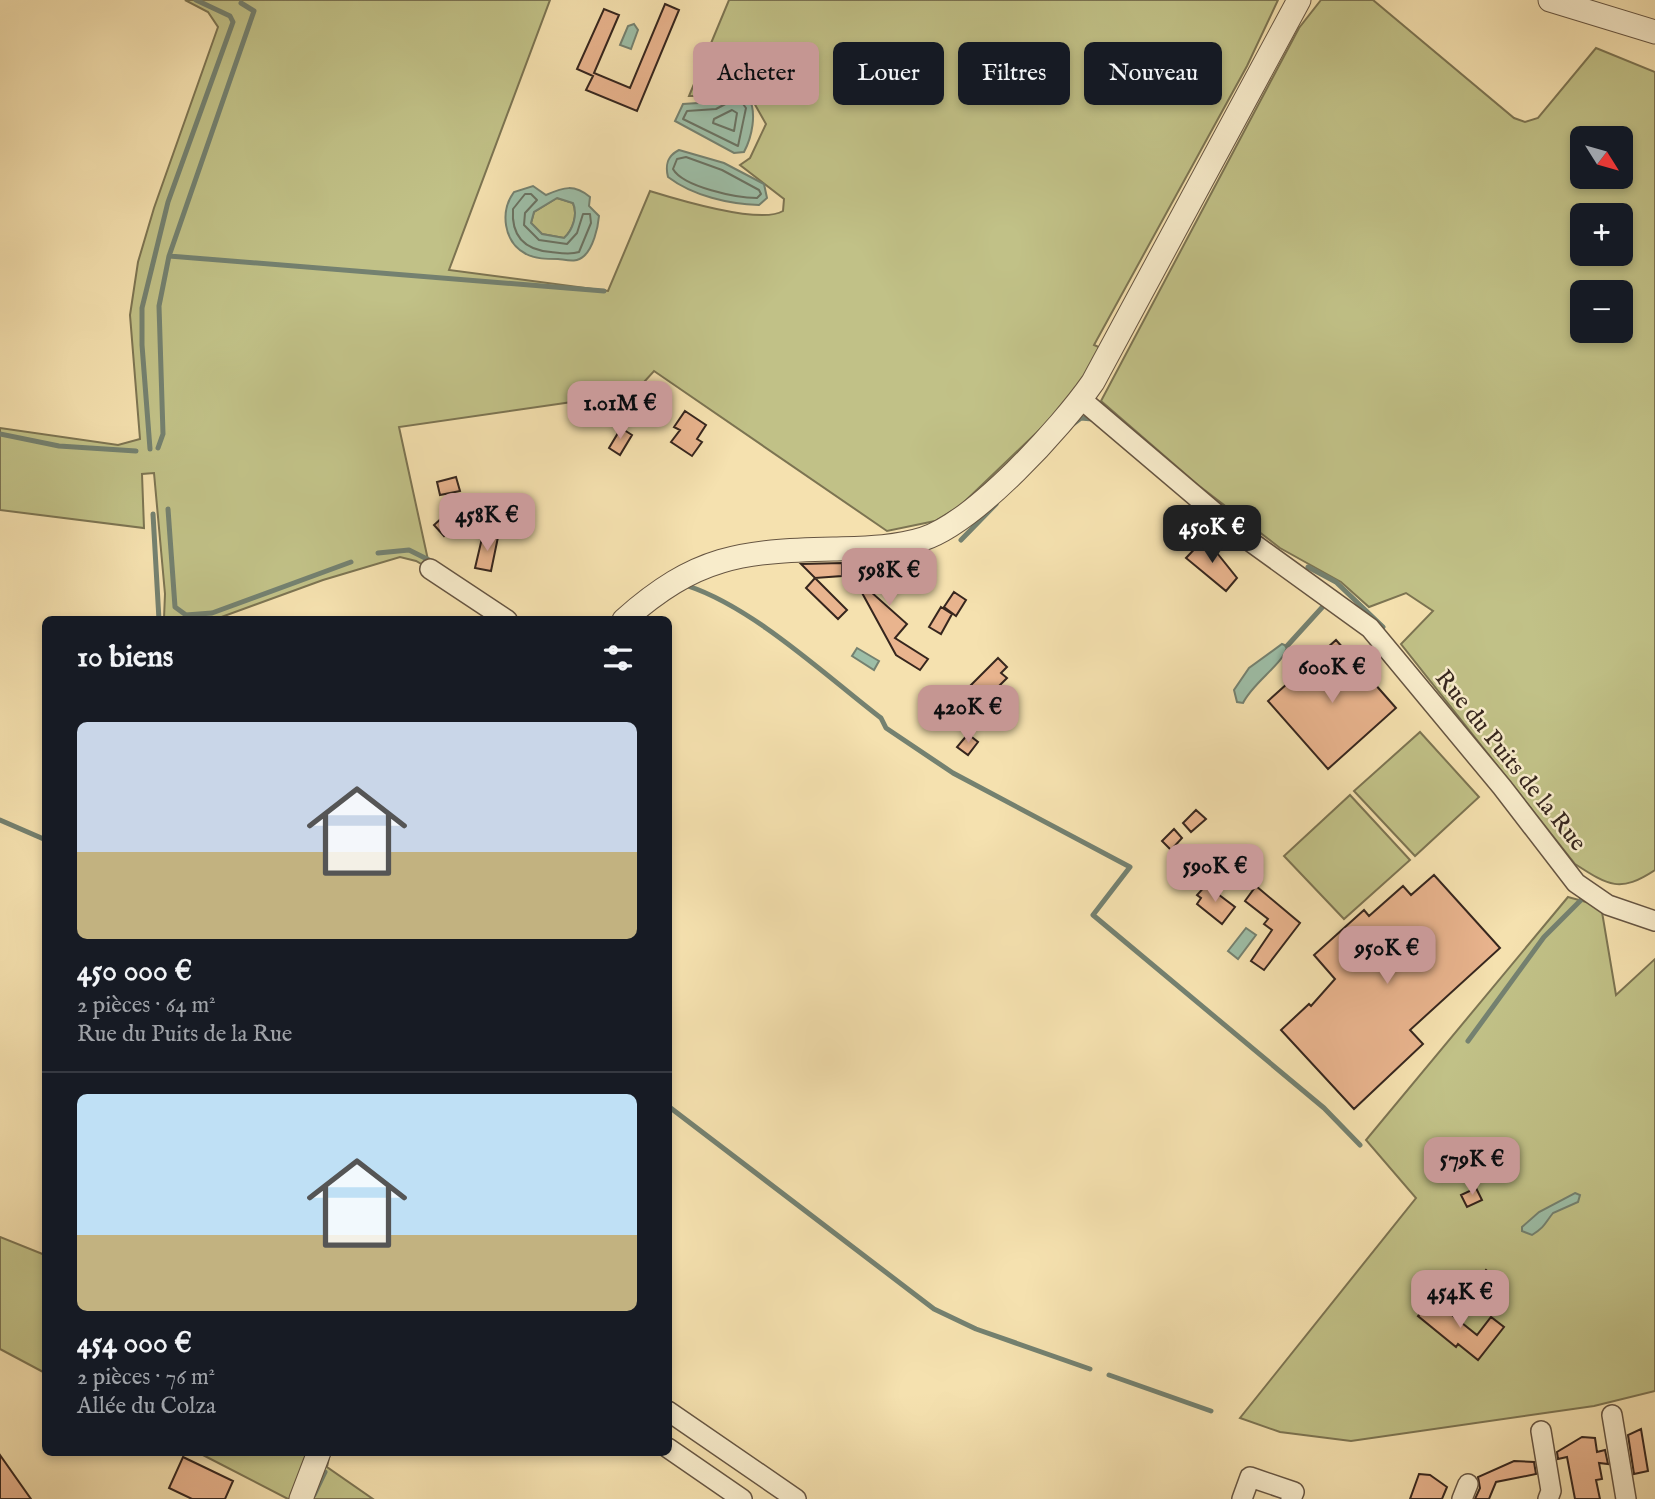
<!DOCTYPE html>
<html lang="fr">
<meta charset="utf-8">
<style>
body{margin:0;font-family:"IM FELL English",serif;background:#242831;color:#f1f3f6;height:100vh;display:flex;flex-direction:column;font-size:26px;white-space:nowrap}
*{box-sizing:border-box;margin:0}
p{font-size:23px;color:#9ea1a6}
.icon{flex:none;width:38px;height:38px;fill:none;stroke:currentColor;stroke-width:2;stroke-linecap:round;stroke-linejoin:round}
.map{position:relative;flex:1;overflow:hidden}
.panel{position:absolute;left:42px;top:616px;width:630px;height:840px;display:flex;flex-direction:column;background:#171b24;border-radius:10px;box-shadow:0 4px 10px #0003}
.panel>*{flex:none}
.banner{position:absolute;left:693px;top:42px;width:665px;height:63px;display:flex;gap:14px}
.needle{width:46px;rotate:127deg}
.buttons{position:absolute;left:1570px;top:126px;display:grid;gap:14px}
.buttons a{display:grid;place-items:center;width:63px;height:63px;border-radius:10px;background:#171b24;box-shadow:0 4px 10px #0003;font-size:35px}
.price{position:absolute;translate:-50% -60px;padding:0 16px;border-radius:14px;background:#c59692;color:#111;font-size:23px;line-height:46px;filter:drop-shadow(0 2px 4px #0008)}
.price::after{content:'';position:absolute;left:50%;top:42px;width:21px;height:16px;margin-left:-10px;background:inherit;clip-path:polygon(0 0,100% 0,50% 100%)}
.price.active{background:#222;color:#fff}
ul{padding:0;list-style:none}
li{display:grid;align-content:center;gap:14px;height:371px;padding:0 35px}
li+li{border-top:2px solid #363941}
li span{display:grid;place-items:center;height:217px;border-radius:10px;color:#555}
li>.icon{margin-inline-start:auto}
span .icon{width:126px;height:126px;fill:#fffc;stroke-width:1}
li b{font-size:30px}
h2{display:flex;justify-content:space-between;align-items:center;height:84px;padding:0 35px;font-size:30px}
.tag{padding:0 24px;border-radius:10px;background:#171b24;box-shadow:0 4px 10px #0003;font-size:24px;line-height:63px}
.tag.active{background:#c59692;color:#111}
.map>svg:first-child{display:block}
.green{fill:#c1c187;stroke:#7c7452;stroke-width:2;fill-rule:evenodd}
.water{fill:#9dbea7;stroke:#748170;stroke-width:2;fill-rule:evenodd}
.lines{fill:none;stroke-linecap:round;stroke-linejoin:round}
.shore{stroke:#6a7262;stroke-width:2}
.stream{stroke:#748170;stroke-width:5}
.building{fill:#e9b48e;stroke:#36261e;stroke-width:2}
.minor-casing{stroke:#665542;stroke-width:22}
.tertiary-casing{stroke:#665542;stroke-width:25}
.minor{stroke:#f8eccb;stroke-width:19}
.tertiary{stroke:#f8eccb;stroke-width:23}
.labels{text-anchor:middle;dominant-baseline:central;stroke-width:5;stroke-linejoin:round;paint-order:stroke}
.street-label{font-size:24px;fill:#36261e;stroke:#f8eccb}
</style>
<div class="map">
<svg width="1655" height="1499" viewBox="0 0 1655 1499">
<rect width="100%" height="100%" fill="#f5e1af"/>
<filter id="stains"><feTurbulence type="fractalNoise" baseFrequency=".00286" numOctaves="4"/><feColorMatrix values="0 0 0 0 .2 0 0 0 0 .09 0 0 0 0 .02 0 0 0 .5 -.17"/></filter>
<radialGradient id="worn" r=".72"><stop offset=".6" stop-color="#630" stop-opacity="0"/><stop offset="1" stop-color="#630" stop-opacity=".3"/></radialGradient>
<path class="green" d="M 185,0 L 550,0 L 449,270 L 608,291 L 650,191 C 676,199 760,225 783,211 L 784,199 L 740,165 L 750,158 L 766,124 L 741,80 L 716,96 L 689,96 L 729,0 L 1278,0 L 1247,66 L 1094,345 L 1101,348 L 1077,388 L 1053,417 L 960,506 L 935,521 L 887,531 L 654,371 L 634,393 L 399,427 L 430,569 L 416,561 L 400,557 L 323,580 L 216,619 L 164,619 L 165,594 L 154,473 L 142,474 L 144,528 L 0,510 L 0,428 L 118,445 L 140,439 L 130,315 L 138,262 L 154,208 L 218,27 L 208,12 Z
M 1321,0 L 1373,0 L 1514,118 L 1525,122 L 1538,118 L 1596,48 L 1655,72 L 1655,870 C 1620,893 1609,886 1575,864 L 1401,644 L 1433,611 L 1406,593 L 1369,607 L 1341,582 L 1280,548 L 1198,485 L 1101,401 L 1299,28 ZM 1582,138 L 1620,138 L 1620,177 L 1582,177 ZM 1582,215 L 1620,215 L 1620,254 L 1582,254 ZM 1582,292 L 1620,292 L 1620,331 L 1582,331 Z
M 557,198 L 573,203 C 578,215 573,230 564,238 L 542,234 L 531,223 L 534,212 Z
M 1420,732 L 1479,797 L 1415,856 L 1354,791 Z
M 1350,795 L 1410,860 L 1344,919 L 1284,856 Z
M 1568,897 L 1601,906 L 1616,995 L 1655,959 L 1655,1391 L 1594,1406 L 1351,1441 L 1280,1432 L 1240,1418 L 1416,1198 L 1366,1140 Z
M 0,1237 L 45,1255 L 45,1373 L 0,1349 Z
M 199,1453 L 330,1453 L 327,1467 L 373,1499 L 288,1499 Z"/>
<path class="water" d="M 634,24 L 638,30 L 631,49 L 620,45 L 628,26 Z
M 733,92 L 749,98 C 757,113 752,137 744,152 L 734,153 L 675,121 L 683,104 L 714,102 Z
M 679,150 L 724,163 L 764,184 L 767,198 L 759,205 C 729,204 693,196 668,177 C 665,165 667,156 679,150 Z
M 533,186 L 546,195 C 564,187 574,184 590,197 L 589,206 L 599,216 C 598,228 593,248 584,256 C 577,263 567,260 558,259 C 547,259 535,259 526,254 C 503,242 500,211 514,192 ZM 557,198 L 573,203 C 578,214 573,230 564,238 L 542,234 L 531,223 L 534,212 Z
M 1282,644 L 1287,646 C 1285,663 1253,682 1243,703 L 1237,702 L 1234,690 L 1249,668 Z
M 857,648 L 879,661 L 874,670 L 852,656 Z
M 1246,928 L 1256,935 L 1238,959 L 1228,951 Z
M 1575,1193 L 1580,1195 L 1578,1202 L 1553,1213 C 1545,1223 1545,1227 1532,1235 L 1522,1231 L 1522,1227 L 1539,1212 Z"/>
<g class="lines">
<path class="shore" d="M 733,100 L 740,100 L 746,108 L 738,146 L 683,119 L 687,111 L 716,109 Z
M 732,110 L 737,113 L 734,131 L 713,123 L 714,119 Z
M 686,157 L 722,170 L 759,190 L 761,194 L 757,198 C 737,198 683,187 673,169 L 677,159 Z
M 525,194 L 531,194 L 537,200 L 525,213 L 524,225 L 539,240 L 567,244 L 577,233 L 583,214 L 590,214 L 591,223 L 579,252 C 570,255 560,253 551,252 C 525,250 511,237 513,209 Z"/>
<path class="stream" d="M 169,256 L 604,291
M 1073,424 L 1081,418 L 1092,419
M 0,434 L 59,446 L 136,451
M 158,448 L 163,434 L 159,306 L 169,256 L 254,11 L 241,3
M 150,449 L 142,345 L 142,308 L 168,202 L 233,22 L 230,16 L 196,0
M 168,509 L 175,607 L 186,615 L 212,613 L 351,562
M 153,514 L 159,620
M 961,540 L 996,504
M 378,553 L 409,550 L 433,562
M 1308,567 L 1336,582 L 1383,627
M 688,586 C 754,608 825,675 881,718 L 886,728 L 953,773 L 1130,867 L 1093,915 L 1324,1108 L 1360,1145
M 1287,646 L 1327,602
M 0,820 L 46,840
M 1468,1041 L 1544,937 L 1584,897 L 1587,898
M 668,1106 L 934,1309 L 976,1329 L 1090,1369
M 1109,1375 L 1211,1411
M 314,1495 L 325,1472"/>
</g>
<path class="building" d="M 665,4 L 679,10 L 637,111 L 586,90 L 593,76 L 577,69 L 604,9 L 619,15 L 594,73 L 630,88 Z
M 685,411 L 706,425 L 697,439 L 702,442 L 692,456 L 671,442 L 680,430 L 674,427 Z
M 621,428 L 632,435 L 620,455 L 609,448 Z
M 456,477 L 460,491 L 440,495 L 437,482 Z
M 465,497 L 471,523 L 452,528 L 444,536 L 434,525 Z
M 483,534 L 498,537 L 491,571 L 475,568 Z
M 1205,538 L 1237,578 L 1226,591 L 1186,558 Z
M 915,556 L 914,565 L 894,568 L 895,577 L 871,592 L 907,624 L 895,638 L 928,659 L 920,670 L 896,655 L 855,580 L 885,560 Z
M 842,563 L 842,576 L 815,578 L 801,564 Z
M 815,578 L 847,610 L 838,619 L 806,588 Z
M 954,592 L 966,600 L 956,616 L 944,607 Z
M 941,607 L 952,614 L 941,634 L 929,627 Z
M 1336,640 L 1396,708 L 1328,769 L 1268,701 Z
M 998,658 L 1007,667 L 1001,673 L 1007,678 L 983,702 L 968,688 Z
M 968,734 L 978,742 L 968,755 L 957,747 Z
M 1196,810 L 1206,819 L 1191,832 L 1183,823 Z
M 1174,829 L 1182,838 L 1171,850 L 1162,841 Z
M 1434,875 L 1500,948 L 1410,1030 L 1423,1044 L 1354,1109 L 1281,1030 L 1309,1004 L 1311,1006 L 1335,979 L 1314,955 L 1364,910 L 1369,916 L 1403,886 L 1411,895 Z
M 1206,885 L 1235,907 L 1222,924 L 1197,904 L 1201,898 L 1197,895 Z
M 1256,886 L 1300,923 L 1264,970 L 1251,961 L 1272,930 L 1264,924 L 1268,919 L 1245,901 Z
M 1476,1188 L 1482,1200 L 1467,1207 L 1461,1195 Z
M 1486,1270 L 1499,1281 L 1482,1304 L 1468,1293 Z
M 1432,1299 L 1477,1335 L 1491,1317 L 1504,1327 L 1478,1360 L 1458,1344 L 1456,1347 L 1418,1316 Z
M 1641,1429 L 1648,1471 L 1634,1474 L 1628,1435 Z
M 1582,1437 L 1595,1438 L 1597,1452 L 1605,1450 L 1608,1464 L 1599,1463 L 1602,1479 L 1596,1480 L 1600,1499 L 1575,1499 L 1567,1457 L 1558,1459 L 1557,1452 Z
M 0,1455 L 31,1499 L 0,1499 Z
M 183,1457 L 233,1481 L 225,1499 L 192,1499 L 169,1488 Z
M 1514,1461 L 1534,1462 L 1536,1474 L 1496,1482 L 1489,1499 L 1475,1499 L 1480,1488 L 1478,1477 Z
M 1419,1474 L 1430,1475 L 1447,1487 L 1442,1499 L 1410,1499 Z"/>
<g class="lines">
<defs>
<path id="minor" d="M 1081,399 L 1240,534 L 1370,628 L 1502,787 L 1576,883 L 1608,905 L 1655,921
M 430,569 L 507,620
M 668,1411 L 796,1499
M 1612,1415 L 1626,1499
M 1541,1431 L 1551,1491 L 1548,1499
M 668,1448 L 742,1499
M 1242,1499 L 1250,1477 L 1294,1492 L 1291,1499
M 1462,1499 L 1468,1484"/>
<path id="tertiary" d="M 1550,0 L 1655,32
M 624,620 C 696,556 741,551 833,549 C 863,548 894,548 923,539 C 975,522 1061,428 1093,382 L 1299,0
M 301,1499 L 319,1452"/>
</defs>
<use href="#minor" class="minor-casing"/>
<use href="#tertiary" class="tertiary-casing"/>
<use href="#minor" class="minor"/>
<use href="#tertiary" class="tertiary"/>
</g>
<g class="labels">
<g class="street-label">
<text transform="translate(1510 761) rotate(51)">Rue du Puits de la Rue</text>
</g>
</g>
<rect width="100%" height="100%" filter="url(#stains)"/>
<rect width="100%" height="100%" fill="url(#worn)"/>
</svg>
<div class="buttons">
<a><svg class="needle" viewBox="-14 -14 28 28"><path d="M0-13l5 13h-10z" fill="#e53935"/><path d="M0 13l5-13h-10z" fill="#9ea1a6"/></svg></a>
<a>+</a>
<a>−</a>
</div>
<b class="price" style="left:620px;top:441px">1.01M €</b>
<b class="price" style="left:487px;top:553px">458K €</b>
<b class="price active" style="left:1212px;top:565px">450K €</b>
<b class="price" style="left:889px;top:608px">598K €</b>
<b class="price" style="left:1332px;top:705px">600K €</b>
<b class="price" style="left:968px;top:745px">420K €</b>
<b class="price" style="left:1215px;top:904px">590K €</b>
<b class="price" style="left:1387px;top:986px">950K €</b>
<b class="price" style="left:1472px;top:1197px">579K €</b>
<b class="price" style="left:1460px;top:1330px">454K €</b>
<div class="banner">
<a class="tag active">Acheter</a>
<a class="tag">Louer</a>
<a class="tag">Filtres</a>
<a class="tag">Nouveau</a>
</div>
<section class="panel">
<h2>10 biens<svg class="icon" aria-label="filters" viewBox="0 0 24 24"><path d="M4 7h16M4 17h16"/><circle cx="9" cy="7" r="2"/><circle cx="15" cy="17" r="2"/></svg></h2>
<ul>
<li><span style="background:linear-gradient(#c9d6e8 60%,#c2b280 0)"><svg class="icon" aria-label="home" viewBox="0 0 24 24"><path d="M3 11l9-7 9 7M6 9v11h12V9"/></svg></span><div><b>450 000 €</b><p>2 pièces · 64 m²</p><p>Rue du Puits de la Rue</p></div></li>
<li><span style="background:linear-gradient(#bfe0f5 65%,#c2b280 0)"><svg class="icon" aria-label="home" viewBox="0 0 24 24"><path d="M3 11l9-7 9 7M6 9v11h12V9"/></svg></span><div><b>454 000 €</b><p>2 pièces · 76 m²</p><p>Allée du Colza</p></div></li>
</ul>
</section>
</div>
